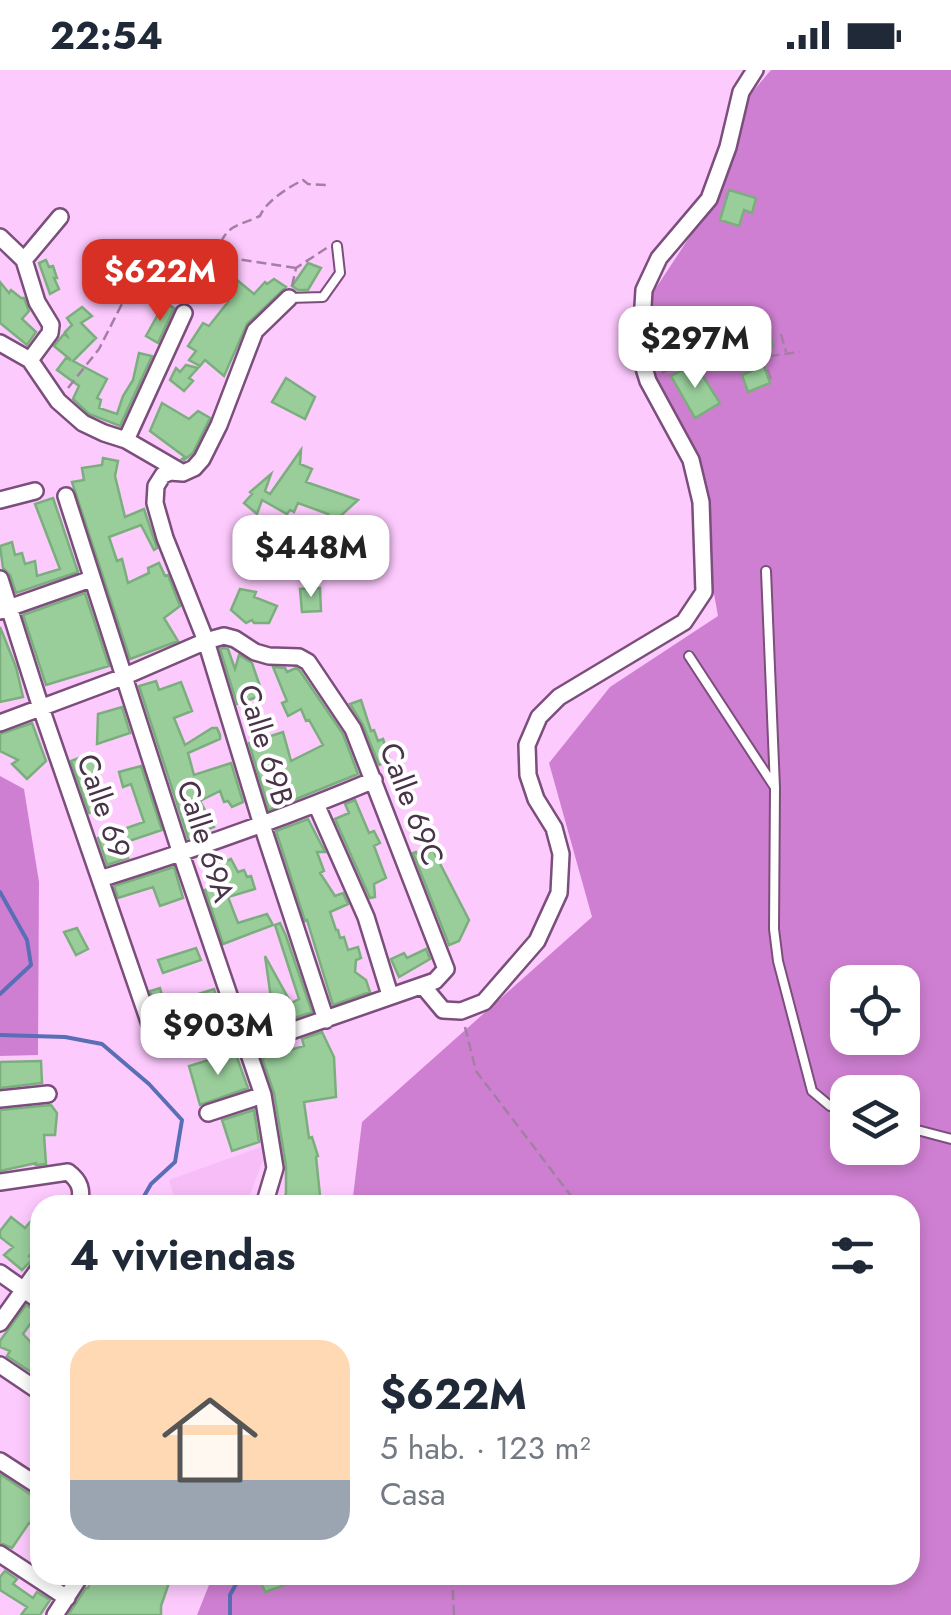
<!DOCTYPE html>
<html lang="es">
<meta charset="utf-8">
<style>
body{margin:0;font-family:Jost,sans-serif;background:#f2f2f3;color:#1f2937;height:100vh;display:flex;flex-direction:column;font-size:38px;white-space:nowrap}
*{box-sizing:border-box;margin:0}
p{font-size:32px;color:#747a83}
.icon{flex:none;width:55px;height:55px;fill:none;stroke:currentColor;stroke-width:2;stroke-linecap:round;stroke-linejoin:round}
.map{position:relative;flex:1;overflow:hidden}
.details{position:absolute;left:30px;top:1125px;width:890px;height:390px;display:flex;flex-direction:column;background:#fff;border-radius:30px;box-shadow:0 5px 15px #0003}
.details>*{flex:none}
.controls{position:absolute;left:830px;top:895px;display:grid;gap:20px}
.controls a{display:grid;place-items:center;width:90px;height:90px;border-radius:20px;background:#fff;box-shadow:0 5px 15px #0003;font-size:50px}
.price{position:absolute;translate:-50% -85px;padding:0 22px;border-radius:20px;background:#fff;color:#222;font-size:32px;line-height:65px;filter:drop-shadow(0 2px 5px #0008)}
.price::after{content:'';position:absolute;left:50%;top:60px;width:30px;height:22px;margin-left:-15px;background:inherit;clip-path:polygon(0 0,100% 0,50% 100%)}
.price.current{background:#d93025;color:#fff}
ul{padding:0;list-style:none}
li{display:flex;align-items:center;gap:30px;height:250px;padding:0 40px}
li span{display:grid;place-items:center;flex:none;width:280px;height:200px;border-radius:30px;color:#555}
li>.icon{margin-inline-start:auto}
span .icon{width:120px;height:120px;fill:#fffc;stroke-width:1}
li b{font-size:42px}
h2{display:flex;justify-content:space-between;align-items:center;height:120px;padding:0 40px;font-size:42px}
.status{display:flex;justify-content:space-between;align-items:center;height:70px;padding:0 50px;background:#fff;direction:ltr}
.status svg{height:28px;fill:currentColor}
.map>svg:first-child{display:block}
.built{fill:#f6bdf7}
.forest{fill:#cf7fd2;fill-rule:evenodd}
.lines{fill:none;stroke-linecap:round;stroke-linejoin:round}
.stream{stroke:#5a6eb6;stroke-width:4}
.building{fill:#99ce9b;stroke:#7bae7d;stroke-width:2.5}
.lane-casing{stroke:#7b4e7c;stroke-width:12}
.street-casing{stroke:#7b4e7c;stroke-width:20}
.path{stroke:#a37fa4;stroke-width:2.5;stroke-dasharray:10 5;stroke-linecap:butt}
.lane{stroke:#fff;stroke-width:8}
.street{stroke:#fff;stroke-width:15}
.labels{text-anchor:middle;dominant-baseline:central;stroke-width:8;stroke-linejoin:round;paint-order:stroke}
.street-label{font-size:30px;fill:#483348;stroke:#fff}
</style>
<div class="status"><b>22:54</b><svg viewBox="0 0 49 12"><path d="M0 12V9h3v3zM5 12V6h3v6zM10 12V3h3v9zM15 12V0h3v12zM26 1h20v11H26zM47 4h2v5h-2z"/></svg></div>
<div class="map">
<svg width="951" height="1545" viewBox="0 0 951 1545">
<rect width="100%" height="100%" fill="#fdcafe"/>
<path class="built" d="M 261,1077 L 263,1090 L 246,1135 L 177,1135 L 169,1110 Z"/>
<path class="forest" d="M 771,0 L 951,0 L 951,1545 L 197,1545 L 213,1505 L 910,1505 L 910,1135 L 352,1135 L 362,1052 L 592,847 L 549,693 L 610,617 L 718,546 L 690,390 L 643,311 L 646,233 L 714,130 L 748,27 ZM 848,912 L 902,912 L 902,968 L 848,968 ZM 848,1022 L 902,1022 L 902,1078 L 848,1078 Z
M 0,706 L 24,719 L 39,812 L 38,985 L 0,986 Z"/>
<g class="lines">
<path class="stream" d="M 0,822 L 27,870 L 31,895 L 0,924
M 0,965 L 65,967 L 102,974 L 149,1014 L 182,1050 L 175,1092 L 151,1114 L 139,1135
M 230,1545 L 230,1525 L 241,1505"/>
</g>
<path class="building" d="M 729,120 L 756,128 L 752,143 L 744,140 L 739,156 L 720,150 Z
M 101,181 L 118,192 L 103,214 L 85,204 Z
M 208,186 L 254,224 L 265,212 L 267,214 L 274,209 L 286,217 L 247,254 L 224,306 L 205,290 L 200,296 L 189,290 L 196,281 L 188,276 L 203,253 L 209,256 L 228,232 L 192,206 Z
M 46,190 L 49,197 L 53,196 L 57,208 L 54,208 L 59,219 L 50,224 L 39,193 Z
M 308,193 L 321,198 L 308,220 L 298,220 L 292,216 Z
M 0,212 L 9,223 L 11,220 L 21,228 L 24,228 L 29,241 L 22,249 L 36,262 L 27,275 L 0,253 Z
M 169,235 L 174,238 L 158,273 L 146,266 L 161,239 L 165,241 Z
M 82,237 L 92,246 L 81,253 L 96,268 L 73,291 L 107,309 L 97,328 L 101,330 L 99,338 L 117,344 L 123,326 L 133,310 L 139,283 L 152,286 L 120,356 L 89,344 L 73,329 L 79,316 L 57,300 L 66,288 L 71,290 L 54,276 L 64,264 L 67,266 L 65,262 L 72,255 L 67,248 Z
M 770,262 L 773,277 L 727,286 L 724,271 Z
M 695,294 L 720,333 L 695,348 L 671,306 Z
M 186,295 L 198,298 L 189,308 L 193,311 L 184,321 L 170,310 L 176,298 L 180,302 Z
M 764,296 L 770,313 L 748,322 L 742,305 Z
M 286,308 L 315,327 L 305,349 L 272,332 Z
M 162,333 L 189,349 L 198,341 L 210,348 L 193,383 L 184,390 L 182,389 L 185,387 L 150,361 Z
M 301,380 L 300,394 L 312,399 L 306,412 L 358,430 L 325,460 L 350,473 L 354,465 L 365,472 L 351,502 L 330,489 L 328,492 L 305,480 L 328,444 L 298,433 L 294,442 L 290,440 L 287,444 L 262,430 L 257,444 L 244,433 L 252,424 L 250,422 L 271,404 L 265,421 L 270,424 Z
M 103,388 L 118,391 L 115,406 L 125,447 L 144,439 L 157,478 L 154,480 L 141,455 L 109,467 L 117,491 L 122,489 L 128,513 L 149,503 L 148,498 L 159,493 L 165,506 L 168,505 L 180,536 L 164,548 L 178,571 L 130,589 L 72,412 L 84,410 L 82,398 L 102,395 Z
M 53,428 L 78,502 L 16,523 L 10,505 L 3,498 L 0,476 L 12,472 L 15,485 L 22,483 L 25,494 L 35,491 L 37,506 L 60,499 L 35,434 Z
M 320,518 L 321,541 L 302,542 L 300,519 Z
M 240,519 L 256,522 L 254,527 L 277,536 L 269,553 L 254,553 L 252,550 L 246,553 L 231,540 Z
M 85,523 L 109,596 L 46,615 L 23,545 Z
M 0,557 L 16,597 L 23,627 L 0,632 Z
M 224,578 L 228,579 L 235,599 L 239,585 L 252,593 L 263,625 L 237,634 L 220,579 Z
M 273,597 L 285,598 L 287,602 L 296,598 L 300,601 L 343,664 L 358,704 L 269,740 L 249,673 L 283,662 L 291,691 L 323,675 L 309,650 L 306,651 L 301,639 L 288,646 L 282,633 L 287,631 Z
M 156,611 L 159,620 L 181,612 L 192,641 L 174,648 L 185,675 L 212,658 L 217,658 L 220,665 L 220,669 L 188,683 L 194,705 L 231,693 L 243,732 L 232,737 L 228,731 L 224,732 L 220,721 L 200,731 L 214,757 L 188,768 L 139,616 Z
M 361,630 L 371,661 L 374,660 L 378,671 L 383,669 L 390,691 L 379,695 L 363,655 L 350,634 Z
M 122,637 L 130,663 L 97,674 L 98,644 Z
M 32,653 L 46,691 L 27,709 L 12,694 L 18,690 L 0,681 L 0,664 Z
M 92,683 L 106,738 L 89,743 L 71,691 Z
M 141,696 L 162,760 L 123,773 L 128,788 L 107,795 L 98,768 L 144,752 L 131,714 L 123,717 L 119,702 Z
M 355,730 L 369,763 L 374,761 L 380,773 L 374,776 L 386,808 L 374,814 L 375,827 L 370,828 L 335,749 L 349,743 L 345,734 Z
M 308,749 L 325,782 L 317,782 L 324,801 L 320,803 L 335,826 L 343,823 L 348,834 L 330,842 L 336,860 L 338,860 L 340,868 L 344,867 L 348,880 L 358,877 L 361,888 L 356,890 L 355,902 L 366,910 L 370,922 L 333,935 L 307,850 L 305,851 L 276,761 Z
M 433,780 L 469,850 L 459,871 L 449,875 L 413,783 L 416,782 L 420,787 Z
M 231,789 L 238,802 L 244,800 L 247,807 L 251,806 L 255,819 L 228,827 L 238,853 L 267,844 L 273,855 L 223,874 L 205,820 L 226,812 L 218,795 Z
M 174,797 L 183,828 L 160,836 L 153,817 L 118,828 L 114,816 Z
M 280,853 L 286,866 L 312,942 L 254,962 L 244,935 L 271,928 L 265,886 L 291,933 L 299,929 L 275,855 Z
M 77,858 L 88,879 L 76,885 L 64,862 Z
M 196,878 L 201,890 L 163,903 L 158,890 Z
M 426,879 L 430,889 L 399,907 L 391,889 L 404,883 L 407,888 Z
M 160,918 L 168,947 L 174,957 L 165,959 L 150,921 Z
M 214,919 L 221,941 L 206,948 L 198,924 Z
M 322,962 L 334,987 L 336,1027 L 304,1032 L 309,1068 L 312,1067 L 318,1086 L 316,1087 L 321,1135 L 282,1135 L 286,1123 L 286,1096 L 274,1023 L 262,988 L 304,976 L 302,969 Z
M 235,982 L 248,1018 L 200,1035 L 189,996 Z
M 41,991 L 42,1013 L 0,1018 L 0,992 Z
M 51,1035 L 57,1043 L 55,1065 L 44,1065 L 46,1094 L 36,1095 L 36,1093 L 0,1101 L 0,1040 Z
M 254,1040 L 259,1072 L 232,1081 L 222,1050 Z
M 11,1147 L 25,1158 L 31,1151 L 40,1159 L 40,1175 L 29,1186 L 33,1189 L 22,1200 L 4,1185 L 13,1177 L 0,1167 L 0,1161 Z
M 26,1235 L 38,1243 L 23,1264 L 40,1282 L 40,1308 L 7,1286 L 10,1281 L 0,1277 L 0,1271 Z
M 0,1404 L 40,1431 L 40,1460 L 29,1453 L 12,1478 L 0,1473 Z
M 5,1501 L 17,1509 L 13,1514 L 33,1528 L 37,1522 L 50,1530 L 40,1545 L 21,1545 L 27,1537 L 0,1520 L 0,1507 Z
M 93,1505 L 157,1505 L 170,1510 L 161,1536 L 161,1545 L 68,1545 L 86,1518 L 88,1518 Z
M 258,1505 L 281,1505 L 285,1515 L 265,1522 Z"/>
<g class="lines">
<defs>
<path id="lane" d="M 289,228 L 323,227 L 340,203 L 337,176
M 766,501 L 775,718 L 774,859 L 778,891 L 812,1021 L 830,1036 L 848,1041
M 689,586 L 774,716
M 902,1056 L 951,1069"/>
<path id="street" d="M 0,167 L 24,190 L 37,232 L 51,255 L 50,263 L 30,290
M 24,190 L 60,147
M 289,228 L 255,261 L 219,355 L 202,389 L 194,398 L 183,403 L 170,402 L 163,405 L 156,416 L 155,433 L 165,468 L 206,571 L 262,755 L 326,950
M 0,273 L 30,290 L 58,331 L 83,353 L 104,363 L 126,370 L 183,403
M 126,370 L 184,243
M 66,426 L 181,784 L 263,1025 L 275,1098 L 264,1135
M 0,430 L 35,421
M 0,509 L 41,638 L 154,966 L 167,973 L 179,972 L 235,947
M 0,541 L 91,509
M 0,653 L 123,607 L 206,571 L 224,566 L 235,569 L 255,582 L 269,586 L 299,587 L 308,592 L 353,659 L 446,899 L 435,911 L 245,977
M 316,734 L 366,847 L 390,925
M 100,809 C 193,780 284,748 374,710
M 423,916 L 443,940 L 461,941 L 484,932 L 537,871 L 559,823 L 561,784 L 554,758 L 536,729 L 528,705 L 527,675 L 539,647 L 559,627 L 684,552 L 704,522 L 701,432 L 691,390 L 648,311 L 640,285 L 644,220 L 659,188 L 709,129 L 728,77 L 741,22 L 755,0
M 0,1029 L 48,1024
M 208,1043 L 263,1025
M 0,1112 L 68,1102 C 80,1111 83,1120 79,1135
M 0,1203 L 40,1231
M 0,1253 L 40,1197
M 0,1295 L 40,1322
M 0,1391 L 40,1417
M 0,1484 L 67,1528
M 55,1545 L 81,1505"/>
</defs>
<use href="#lane" class="lane-casing"/>
<use href="#street" class="street-casing"/>
<path class="path" d="M 296,198 L 237,189 L 218,182 C 224,155 238,156 260,146 C 266,131 289,117 303,110 L 308,114 L 327,115
M 292,216 L 296,198 L 328,177
M 781,264 L 786,282
M 721,265 L 725,288
M 662,303 L 711,275 L 730,291 L 763,287
M 771,309 L 763,287 L 800,282
M 68,318 L 99,279 L 127,224
M 465,957 L 476,1001 L 578,1135
M 452,1505 L 454,1545"/>
<use href="#lane" class="lane"/>
<use href="#street" class="street"/>
</g>
<g class="labels">
<g class="street-label">
<text transform="translate(266 675) rotate(73)">Calle 69B</text>
<text transform="translate(412 734) rotate(69)">Calle 69C</text>
<text transform="translate(104 736) rotate(71)">Calle 69</text>
<text transform="translate(206 771) rotate(72)">Calle 69A</text>
</g>
</g>
</svg>
<div class="controls">
<a><svg class="icon" aria-label="locate" viewBox="0 0 24 24"><circle cx="12" cy="12" r="6"/><path d="M12 2v4M12 18v4M2 12h4M18 12h4"/></svg></a>
<a><svg class="icon" aria-label="layers" viewBox="0 0 24 24"><path d="M12 4l9 5-9 5-9-5zM3 14l9 5 9-5"/></svg></a>
</div>
<b class="price current" style="left:160px;top:254px">$622M</b>
<b class="price" style="left:695px;top:321px">$297M</b>
<b class="price" style="left:311px;top:530px">$448M</b>
<b class="price" style="left:218px;top:1008px">$903M</b>
<section class="details">
<h2>4 viviendas<svg class="icon" aria-label="filters" viewBox="0 0 24 24"><path d="M4 7h16M4 17h16"/><circle cx="9" cy="7" r="2"/><circle cx="15" cy="17" r="2"/></svg></h2>
<ul>
<li><span style="background:linear-gradient(#ffd9b3 70%,#9aa5b1 0)"><svg class="icon" aria-label="home" viewBox="0 0 24 24"><path d="M3 11l9-7 9 7M6 9v11h12V9"/></svg></span><div><b>$622M</b><p>5 hab. · 123 m²</p><p>Casa</p></div></li>
</ul>
</section>
</div>
